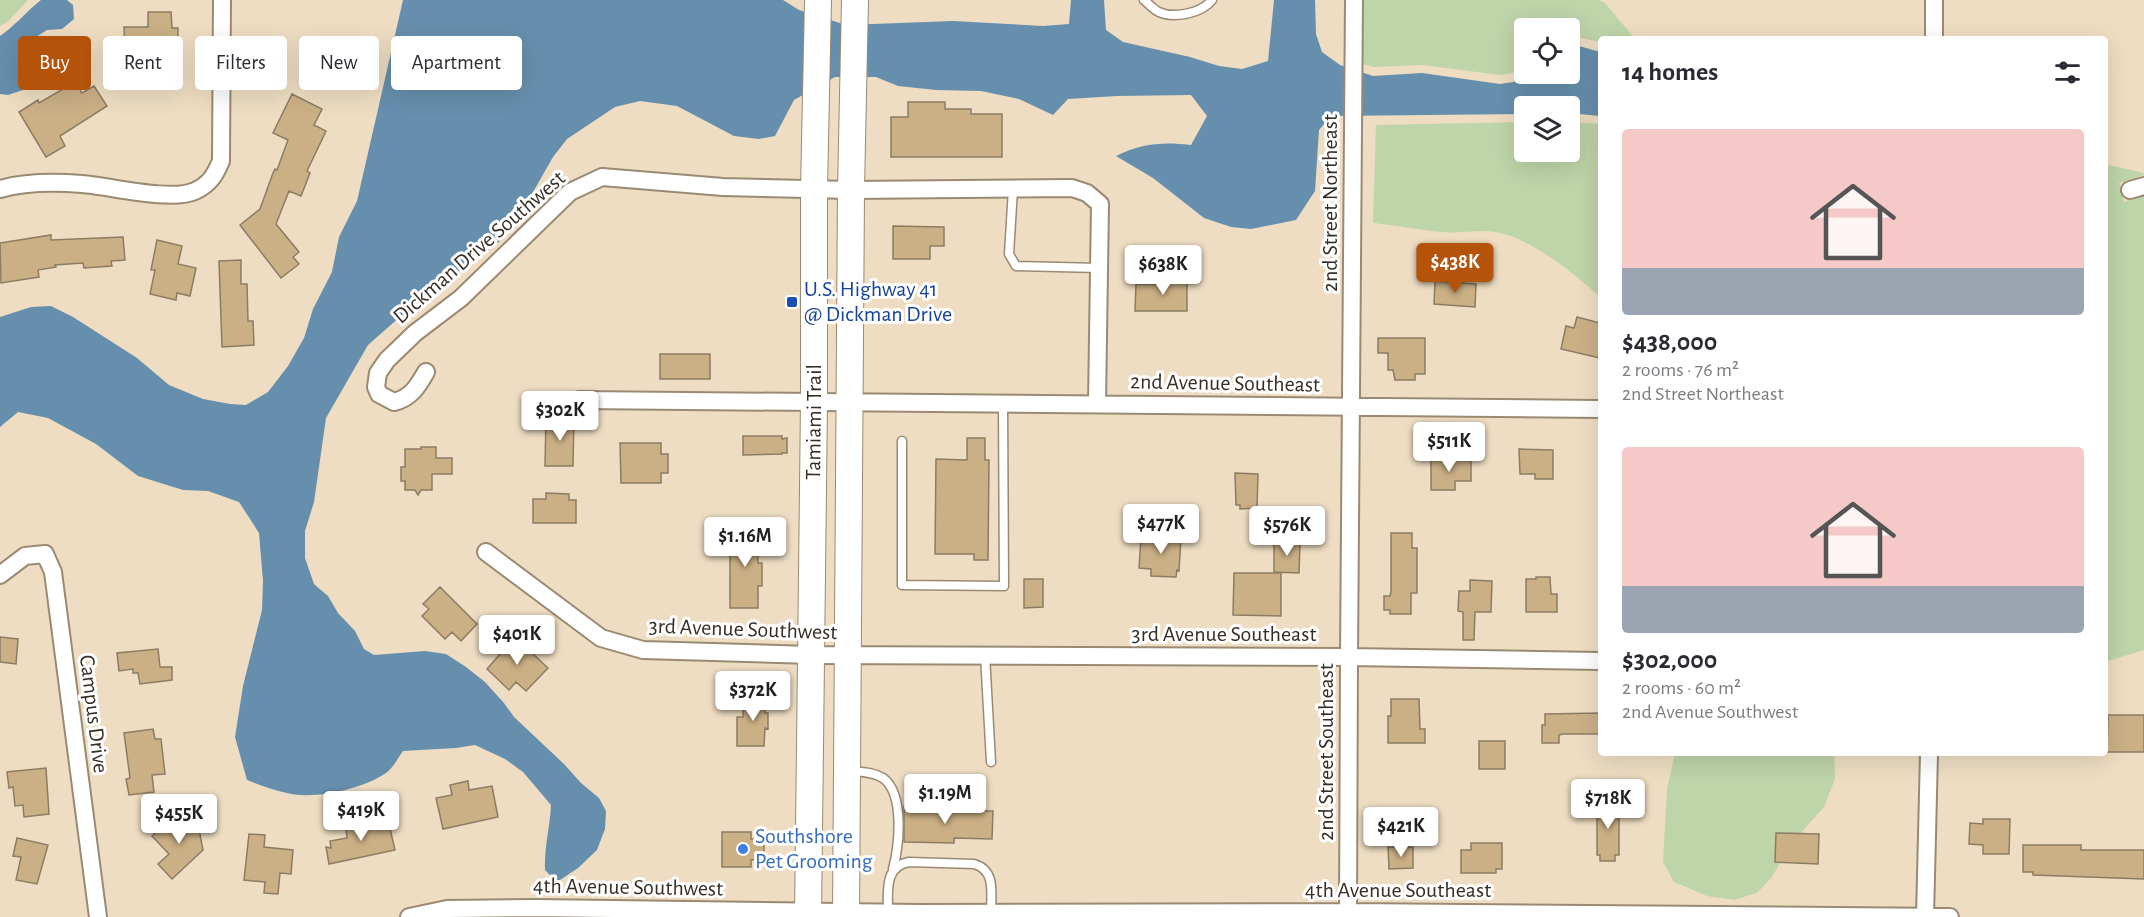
<!DOCTYPE html>
<meta charset="utf-8">
<style>
body{margin:0;font-family:"Alegreya Sans",sans-serif;background:#f7f7f7;color:#2b2b33;height:100vh;display:flex;flex-direction:column;font-size:22px;white-space:nowrap}
*{box-sizing:border-box;margin:0}
p{font-size:20px;color:#7c7c81}
.icon{flex:none;width:33px;height:33px;fill:none;stroke:currentColor;stroke-width:2;stroke-linecap:round;stroke-linejoin:round}
.map{position:relative;flex:1;overflow:hidden}
.panel{position:absolute;left:1598px;top:36px;width:510px;height:720px;display:flex;flex-direction:column;background:#fff;border-radius:6px;box-shadow:0 6px 24px #0002}
.panel>*{flex:none}
.hud{position:absolute;left:18px;top:36px;width:570px;height:54px;display:flex;gap:12px}
.buttons{position:absolute;left:1514px;top:18px;display:grid;gap:12px}
.buttons a{display:grid;place-items:center;width:66px;height:66px;border-radius:6px;background:#fff;box-shadow:0 6px 24px #0002;font-size:30px}
.price{position:absolute;translate:-50% -51px;padding:0 14px;border-radius:6px;background:#fff;color:#222;font-size:20px;line-height:39px;filter:drop-shadow(0 2px 3px #0008)}
.price::after{content:'';position:absolute;left:50%;top:36px;width:18px;height:14px;margin-left:-9px;background:inherit;clip-path:polygon(0 0,100% 0,50% 100%)}
.price.on{background:#b45309;color:#fff}
ul{padding:0;list-style:none}
li{display:grid;align-content:center;gap:12px;height:318px;padding:0 24px}
li span{display:grid;place-items:center;height:186px;border-radius:6px;color:#555}
li>.icon{margin-inline-start:auto}
span .icon{width:108px;height:108px;fill:#fffc;stroke-width:1}
li b{font-size:26px}
h2{display:flex;justify-content:space-between;align-items:center;height:72px;padding:0 24px;font-size:26px}
.pill{padding:0 21px;border-radius:6px;background:#fff;box-shadow:0 6px 24px #0002;font-size:21px;line-height:54px}
.pill.on{background:#b45309;color:#fff}
.map>svg:first-child{display:block}
.green{fill:#bed4a9}
.water{fill:#668fad}
.building{fill:#cbb086;stroke:#8c7c64;stroke-width:1.5}
.lines{fill:none;stroke-linecap:round;stroke-linejoin:round}
.lane-casing{stroke:#9a8a72;stroke-width:11}
.street-casing{stroke:#9a8a72;stroke-width:20}
.primary-casing{stroke:#9a8a72;stroke-width:28}
.lane{stroke:#fff;stroke-width:8}
.street{stroke:#fff;stroke-width:16}
.primary{stroke:#fff;stroke-width:26}
.transit-dot{fill:#1a4fb4;stroke:#fff;stroke-width:2}
.shop-dot{fill:#3f7fe0;stroke:#fff;stroke-width:2}
.labels{text-anchor:middle;dominant-baseline:central;stroke-width:6;stroke-linejoin:round;paint-order:stroke}
.street-label{font-size:22px;fill:#342e24;stroke:#fff}
.transit-label{font-size:22px;fill:#164399;stroke:#fff;text-anchor:start}
.shop-label{font-size:22px;fill:#366cbe;stroke:#fff;text-anchor:start}
</style>
<div class="map">
<svg width="2144" height="917" viewBox="0 0 2144 917">
<rect width="100%" height="100%" fill="#eeddc2"/>
<path class="green" d="M 0,0 L 28,0 L 8,21 L 0,26 Z
M 1363,0 L 1599,0 L 1605,3 L 1635,39 L 1600,39 L 1600,42 L 1573,36 L 1569,37 L 1569,28 L 1524,28 L 1524,71 L 1500,75 L 1423,65 L 1374,67 L 1363,64 Z
M 1524,122 L 1524,152 L 1569,152 L 1569,122 L 1600,124 L 1600,297 C 1575,274 1531,238 1496,232 C 1478,229 1459,234 1441,232 C 1418,230 1396,225 1373,223 L 1376,125 Z
M 2104,164 L 2144,173 L 2144,175 L 2119,183 L 2124,202 L 2144,196 L 2144,650 L 2108,661 L 2104,659 Z
M 1675,753 L 1834,753 L 1835,779 L 1824,807 L 1798,836 L 1786,852 L 1772,877 L 1758,892 L 1735,900 L 1707,896 L 1674,882 L 1663,862 L 1667,789 Z"/>
<path class="water" d="M 41,0 L 67,0 L 73,5 L 74,19 L 62,29 L 47,30 L 33,39 L 24,53 L 26,71 L 23,90 L 8,95 L 0,94 L 0,36 C 15,26 27,11 41,0 Z
M 403,0 L 783,0 L 799,10 L 846,25 L 953,21 L 1043,26 L 1069,24 L 1071,0 L 1104,0 L 1106,30 L 1123,42 L 1190,57 L 1219,66 L 1242,69 L 1268,61 L 1274,0 L 1315,0 L 1316,34 L 1322,52 L 1340,65 L 1373,76 L 1422,73 L 1500,84 L 1532,79 L 1546,74 L 1569,74 L 1569,48 L 1572,44 L 1600,52 L 1600,116 L 1569,113 L 1569,106 L 1524,106 L 1524,114 L 1331,116 L 1319,130 L 1315,191 L 1296,220 L 1251,229 L 1231,227 L 1204,218 L 1153,178 L 1116,156 C 1143,143 1162,142 1191,145 L 1207,116 L 1191,95 L 1117,96 L 1068,99 L 1053,115 L 1019,99 L 981,91 L 936,90 L 898,86 L 876,77 L 835,77 L 794,100 L 775,136 L 759,139 L 734,136 L 677,106 L 640,101 L 615,107 L 567,139 L 553,157 L 516,222 L 499,242 L 418,301 L 368,345 L 326,418 L 314,502 L 305,531 L 305,558 L 314,584 L 328,596 L 338,613 L 355,631 L 364,649 L 374,655 L 425,651 L 446,654 L 466,667 L 485,682 L 504,703 L 514,717 L 564,764 L 581,783 L 599,798 L 606,811 L 605,829 L 597,850 L 578,868 L 557,882 L 545,870 C 544,848 550,827 551,805 L 523,772 L 505,759 L 475,745 L 456,748 L 403,751 C 398,758 393,768 386,773 C 363,789 314,800 287,793 C 273,790 260,785 247,780 L 235,737 L 243,686 L 262,610 L 263,581 L 259,533 L 239,502 L 208,491 L 183,490 L 138,476 L 96,444 L 48,418 L 18,412 L 0,427 L 0,317 L 31,307 L 51,306 L 73,317 L 137,358 L 169,385 L 203,399 L 230,404 L 246,405 L 268,392 L 288,366 L 304,338 L 313,309 L 332,272 L 339,237 L 357,201 Z"/>
<path class="building" d="M 148,12 L 171,12 L 172,28 L 178,28 L 178,50 L 171,50 L 171,63 L 138,64 L 138,53 L 125,53 L 124,27 L 148,27 Z
M 75,82 L 82,93 L 94,86 L 107,106 L 60,136 L 65,146 L 46,157 L 19,112 L 38,100 L 39,103 Z
M 292,94 L 322,109 L 314,125 L 326,131 L 307,171 L 310,173 L 301,196 L 289,191 L 276,224 L 299,252 L 293,257 L 299,264 L 281,278 L 240,225 L 260,209 L 273,173 L 275,169 L 277,170 L 288,140 L 273,133 Z
M 908,102 L 945,102 L 945,109 L 971,109 L 971,114 L 1002,114 L 1002,157 L 891,157 L 891,117 L 908,117 Z
M 893,226 L 944,227 L 944,246 L 930,246 L 930,259 L 893,259 Z
M 51,235 L 51,240 L 123,237 L 125,260 L 111,261 L 112,266 L 84,268 L 83,263 L 55,265 L 56,267 L 38,270 L 39,277 L 1,283 L 0,243 Z
M 157,240 L 182,246 L 178,264 L 196,268 L 190,296 L 177,293 L 176,300 L 150,294 L 155,270 L 151,270 Z
M 241,260 L 241,284 L 247,284 L 248,321 L 253,321 L 254,345 L 222,347 L 219,261 Z
M 1162,277 L 1187,278 L 1187,311 L 1135,311 L 1136,284 L 1162,284 Z
M 1435,281 L 1476,284 L 1475,307 L 1434,304 Z
M 1577,317 L 1600,323 L 1600,358 L 1561,349 L 1566,326 L 1574,328 Z
M 1378,338 L 1425,338 L 1425,374 L 1415,374 L 1415,380 L 1395,380 L 1393,370 L 1388,370 L 1388,353 L 1378,353 Z
M 660,354 L 710,354 L 710,379 L 660,379 Z
M 546,417 L 574,417 L 573,466 L 545,466 Z
M 743,436 L 782,436 L 782,439 L 787,438 L 787,453 L 782,453 L 782,454 L 743,455 Z
M 967,438 L 985,438 L 985,460 L 989,460 L 988,560 L 974,560 L 974,554 L 935,554 L 936,459 L 967,460 Z
M 620,443 L 661,443 L 661,454 L 668,454 L 668,473 L 661,473 L 661,483 L 621,483 Z
M 421,447 L 436,447 L 436,458 L 452,458 L 452,474 L 432,474 L 432,490 L 421,490 L 418,495 L 415,490 L 405,490 L 405,481 L 401,481 L 401,467 L 405,467 L 405,449 L 421,449 Z
M 1519,449 L 1553,450 L 1553,479 L 1535,479 L 1535,474 L 1520,474 Z
M 1431,458 L 1471,458 L 1471,481 L 1455,481 L 1455,490 L 1431,490 Z
M 1235,473 L 1258,474 L 1257,508 L 1240,509 L 1240,505 L 1236,505 Z
M 546,493 L 569,494 L 569,500 L 576,500 L 576,523 L 533,523 L 533,499 L 546,499 Z
M 757,527 L 758,563 L 762,563 L 762,586 L 758,586 L 758,608 L 730,608 L 730,528 Z
M 1391,533 L 1412,533 L 1412,548 L 1417,548 L 1417,593 L 1411,593 L 1411,614 L 1390,614 L 1390,610 L 1384,610 L 1384,596 L 1390,596 L 1391,592 Z
M 1152,535 L 1181,537 L 1179,571 L 1177,570 L 1176,577 L 1151,576 L 1151,569 L 1139,568 L 1141,538 L 1152,539 Z
M 1274,542 L 1300,543 L 1299,573 L 1274,572 Z
M 1234,573 L 1281,573 L 1281,616 L 1233,615 Z
M 1536,577 L 1550,577 L 1551,594 L 1557,594 L 1557,612 L 1526,612 L 1526,579 L 1536,579 Z
M 1024,579 L 1043,579 L 1043,607 L 1024,608 Z
M 1470,580 L 1492,581 L 1491,612 L 1475,612 L 1474,640 L 1463,640 L 1463,612 L 1458,611 L 1459,591 L 1470,591 Z
M 440,587 L 477,624 L 461,641 L 452,632 L 445,639 L 422,616 L 429,609 L 423,604 Z
M 0,637 L 18,639 L 16,664 L 0,662 Z
M 515,637 L 548,668 L 526,691 L 516,682 L 509,690 L 487,669 Z
M 158,649 L 160,667 L 172,667 L 172,680 L 140,684 L 138,673 L 133,673 L 133,669 L 119,671 L 117,653 Z
M 744,694 L 765,694 L 765,713 L 768,713 L 768,729 L 765,728 L 764,746 L 737,746 L 737,717 L 743,717 Z
M 1391,699 L 1419,699 L 1420,729 L 1425,729 L 1425,743 L 1388,743 L 1388,716 L 1391,716 Z
M 1600,713 L 1600,734 L 1563,734 L 1559,735 L 1559,743 L 1542,743 L 1542,725 L 1545,725 L 1545,714 Z
M 2108,715 L 2144,715 L 2144,752 L 2107,752 Z
M 153,729 L 155,739 L 161,739 L 165,774 L 152,775 L 154,792 L 129,795 L 126,779 L 130,778 L 124,733 Z
M 1479,741 L 1505,741 L 1505,769 L 1479,769 Z
M 46,768 L 49,814 L 24,817 L 23,805 L 15,806 L 13,787 L 9,788 L 7,772 Z
M 468,781 L 469,790 L 492,786 L 498,817 L 443,829 L 436,798 L 452,795 L 450,785 Z
M 1597,801 L 1619,801 L 1619,855 L 1615,855 L 1615,861 L 1600,861 L 1600,855 L 1597,855 Z
M 904,806 L 950,806 L 950,811 L 993,811 L 992,839 L 954,838 L 954,843 L 904,842 Z
M 174,816 L 181,823 L 188,816 L 199,829 L 203,850 L 172,879 L 158,864 L 169,854 L 152,836 Z
M 367,816 L 368,824 L 376,823 L 377,827 L 389,824 L 395,850 L 329,864 L 326,847 L 331,848 L 330,841 L 347,838 L 346,829 L 353,826 L 352,820 Z
M 1983,819 L 2010,819 L 2009,854 L 1983,854 L 1983,845 L 1969,844 L 1970,823 L 1983,824 Z
M 722,832 L 751,832 L 751,839 L 764,839 L 764,859 L 751,860 L 751,867 L 722,867 Z
M 1776,833 L 1819,834 L 1818,864 L 1775,862 Z
M 249,834 L 265,835 L 264,847 L 293,850 L 291,874 L 280,873 L 278,894 L 264,893 L 265,882 L 244,880 Z
M 17,838 L 48,845 L 37,884 L 16,880 L 21,857 L 13,856 Z
M 1471,843 L 1502,843 L 1502,869 L 1496,869 L 1496,873 L 1461,873 L 1461,850 L 1471,850 Z
M 2023,845 L 2081,845 L 2081,850 L 2144,850 L 2144,879 L 2033,875 L 2033,872 L 2023,872 Z
M 1388,847 L 1413,847 L 1413,868 L 1389,869 Z"/>
<g class="lines">
<defs>
<path id="lane" d="M 1144,0 C 1149,4 1154,10 1159,12 C 1174,19 1202,13 1212,0
M 1013,189 L 1009,254 L 1016,266 L 1099,268
M 902,441 L 902,585 L 1004,586 L 1003,403
M 985,655 L 991,762
M 851,771 C 862,772 873,772 883,778 C 905,794 899,846 893,869
M 888,912 C 888,892 884,866 909,862 L 974,864 C 996,870 991,893 991,913"/>
<path id="street" d="M 1934,39 L 1934,0
M 0,189 C 25,182 56,182 82,184 C 110,186 171,202 195,191 C 210,184 215,175 221,161 L 222,0
M 2130,190 L 2144,186
M 426,372 C 418,386 411,398 394,402 L 379,394 L 376,387 L 378,373 L 387,360 L 415,333 L 461,298 L 570,192 L 602,177 L 723,187 L 851,190 L 1072,188 L 1087,193 L 1100,204 L 1097,404
M 579,400 L 1600,409
M 486,552 L 601,638 L 643,650 L 811,655 L 1349,657 L 1600,661
M 0,575 L 25,556 L 45,554 L 53,572 L 98,917
M 409,917 L 447,909 L 536,908 L 918,913 L 1349,912 L 1950,917
M 1348,917 L 1349,657 L 1354,0
M 1925,917 L 1929,753"/>
<g id="primary">
<path id="s1" d="M 808,917 L 814,402 L 814,189 L 818,0"/>
<path d="M 846,917 L 851,190 L 855,0"/>
</g>
</defs>
<use href="#lane" class="lane-casing"/>
<use href="#street" class="street-casing"/>
<use href="#primary" class="primary-casing"/>
<use href="#lane" class="lane"/>
<use href="#street" class="street"/>
<use href="#primary" class="primary"/>
</g>
<rect class="transit-dot" x="786" y="296" width="12" height="12" rx="3"/>
<circle class="shop-dot" cx="743" cy="849" r="6"/>
<g class="labels">
<g class="street-label">
<text transform="translate(1330 203) rotate(-90)">2nd Street Northeast</text>
<text transform="translate(479 247) rotate(-41)">Dickman Drive Southwest</text>
<text transform="translate(1225 383) rotate(1)">2nd Avenue Southeast</text>
<text stroke="none"><textPath href="#s1" startOffset="495">Tamiami Trail</textPath></text>
<text transform="translate(743 629) rotate(2)">3rd Avenue Southwest</text>
<text x="1224" y="634">3rd Avenue Southeast</text>
<text transform="translate(94 714) rotate(83)">Campus Drive</text>
<text transform="translate(1326 752) rotate(-90)">2nd Street Southeast</text>
<text transform="translate(628 887) rotate(1)">4th Avenue Southwest</text>
<text x="1398" y="890">4th Avenue Southeast</text>
</g>
<g class="transit-label">
<text x="804" y="289">U.S. Highway 41<tspan x="804" dy="25">@ Dickman Drive</tspan></text>
</g>
<g class="shop-label">
<text x="755" y="836">Southshore<tspan x="755" dy="25">Pet Grooming</tspan></text>
</g>
</g>
</svg>
<div class="buttons">
<a><svg class="icon" aria-label="locate" viewBox="0 0 24 24"><circle cx="12" cy="12" r="6"/><path d="M12 2v4M12 18v4M2 12h4M18 12h4"/></svg></a>
<a><svg class="icon" aria-label="layers" viewBox="0 0 24 24"><path d="M12 4l9 5-9 5-9-5zM3 14l9 5 9-5"/></svg></a>
</div>
<b class="price on" style="left:1455px;top:294px">$438K</b>
<b class="price" style="left:1163px;top:296px">$638K</b>
<b class="price" style="left:560px;top:442px">$302K</b>
<b class="price" style="left:1449px;top:473px">$511K</b>
<b class="price" style="left:1161px;top:555px">$477K</b>
<b class="price" style="left:1287px;top:557px">$576K</b>
<b class="price" style="left:745px;top:568px">$1.16M</b>
<b class="price" style="left:517px;top:666px">$401K</b>
<b class="price" style="left:753px;top:722px">$372K</b>
<b class="price" style="left:945px;top:825px">$1.19M</b>
<b class="price" style="left:1608px;top:830px">$718K</b>
<b class="price" style="left:361px;top:842px">$419K</b>
<b class="price" style="left:179px;top:845px">$455K</b>
<b class="price" style="left:1401px;top:858px">$421K</b>
<div class="hud">
<a class="pill on">Buy</a>
<a class="pill">Rent</a>
<a class="pill">Filters</a>
<a class="pill">New</a>
<a class="pill">Apartment</a>
</div>
<section class="panel">
<h2>14 homes<svg class="icon" aria-label="filters" viewBox="0 0 24 24"><path d="M4 7h16M4 17h16"/><circle cx="9" cy="7" r="2"/><circle cx="15" cy="17" r="2"/></svg></h2>
<ul>
<li><span style="background:linear-gradient(#f6c9c9 75%,#9aa5b1 0)"><svg class="icon" aria-label="home" viewBox="0 0 24 24"><path d="M3 11l9-7 9 7M6 9v11h12V9"/></svg></span><div><b>$438,000</b><p>2 rooms · 76 m²</p><p>2nd Street Northeast</p></div></li>
<li><span style="background:linear-gradient(#f6c9c9 75%,#9aa5b1 0)"><svg class="icon" aria-label="home" viewBox="0 0 24 24"><path d="M3 11l9-7 9 7M6 9v11h12V9"/></svg></span><div><b>$302,000</b><p>2 rooms · 60 m²</p><p>2nd Avenue Southwest</p></div></li>
</ul>
</section>
</div>
